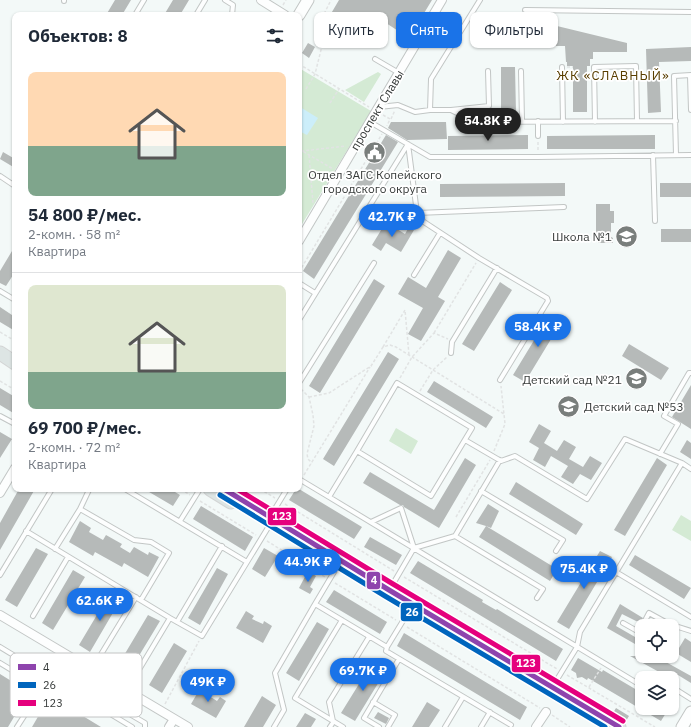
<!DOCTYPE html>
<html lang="ru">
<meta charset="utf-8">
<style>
body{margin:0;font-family:"IBM Plex Sans",sans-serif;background:#f6f6f7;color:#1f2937;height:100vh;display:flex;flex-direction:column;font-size:15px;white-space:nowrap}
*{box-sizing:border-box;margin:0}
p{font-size:13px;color:#747a83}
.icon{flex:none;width:22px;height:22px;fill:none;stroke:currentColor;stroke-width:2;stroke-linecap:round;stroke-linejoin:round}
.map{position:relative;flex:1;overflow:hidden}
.drawer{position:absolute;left:12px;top:12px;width:290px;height:480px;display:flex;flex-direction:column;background:#fff;border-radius:8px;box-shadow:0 1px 3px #0004}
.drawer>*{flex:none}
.hud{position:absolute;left:314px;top:12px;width:317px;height:36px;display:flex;gap:8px}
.controls{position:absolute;left:635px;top:619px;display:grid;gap:8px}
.controls a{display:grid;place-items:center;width:44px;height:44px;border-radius:8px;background:#fff;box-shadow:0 1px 3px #0004;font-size:20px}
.price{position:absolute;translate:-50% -34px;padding:0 9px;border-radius:14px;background:#1a73e8;color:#fff;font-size:13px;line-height:26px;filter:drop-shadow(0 1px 2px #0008)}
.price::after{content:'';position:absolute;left:50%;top:24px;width:12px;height:9px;margin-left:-6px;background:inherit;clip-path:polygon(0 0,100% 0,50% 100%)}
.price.active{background:#222;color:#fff}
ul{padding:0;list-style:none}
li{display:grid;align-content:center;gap:8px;height:212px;padding:0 16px}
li+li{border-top:1px solid #e0e1e3}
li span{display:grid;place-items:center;height:124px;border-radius:8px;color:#555}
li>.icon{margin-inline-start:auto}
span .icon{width:72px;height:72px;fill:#fffc;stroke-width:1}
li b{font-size:17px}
h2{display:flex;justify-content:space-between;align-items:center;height:48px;padding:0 16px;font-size:17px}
.tag{padding:0 14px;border-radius:8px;background:#fff;box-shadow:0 1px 3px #0004;font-size:14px;line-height:36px}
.tag.active{background:#1a73e8;color:#fff}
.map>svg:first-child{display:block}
.green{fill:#d4ead4}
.water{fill:#cceefa}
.building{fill:#b6bab9}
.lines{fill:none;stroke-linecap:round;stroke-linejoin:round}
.lane-casing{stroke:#c2c6c5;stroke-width:6}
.street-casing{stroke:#c2c6c5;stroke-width:10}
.secondary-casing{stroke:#c2c6c5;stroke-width:13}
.primary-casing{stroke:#d3d5d5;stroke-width:15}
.path{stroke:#e1e3e3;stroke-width:1.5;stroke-dasharray:3 2;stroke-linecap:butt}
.lane{stroke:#fdfefe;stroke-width:4}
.street{stroke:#fdfefe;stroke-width:8}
.secondary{stroke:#fdfefe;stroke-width:11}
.primary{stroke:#dde5e4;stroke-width:13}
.bus-1-casing{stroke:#fff;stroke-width:8}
.bus-2-casing{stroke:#fff;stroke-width:8}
.bus-3-casing{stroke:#fff;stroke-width:8}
.bus-1{stroke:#8e44ad;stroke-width:5}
.bus-2{stroke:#0065bd;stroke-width:5}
.bus-3{stroke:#e5007d;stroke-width:5}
.labels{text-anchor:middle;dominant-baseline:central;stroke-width:3.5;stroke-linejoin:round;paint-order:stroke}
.street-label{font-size:12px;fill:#373b3a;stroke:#fff}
.poi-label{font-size:12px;fill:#373b3a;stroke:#fff;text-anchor:end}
.neighbourhood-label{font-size:13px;letter-spacing:1px;fill:#593e00;stroke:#fff}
.key{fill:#fff;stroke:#c3c4c4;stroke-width:1}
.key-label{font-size:11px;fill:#373b3a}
.line-badge{stroke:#fff;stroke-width:1.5}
.badge-label{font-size:11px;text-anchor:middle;font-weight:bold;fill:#fff}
</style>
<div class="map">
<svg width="691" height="727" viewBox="0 0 691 727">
<rect width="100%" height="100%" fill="#f3f9f8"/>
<path class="green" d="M 299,68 L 371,111 L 299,229 Z
M 378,72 L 381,74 L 364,102 L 345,90 Z
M 396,428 L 418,441 L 411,454 L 389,441 Z
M 681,515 L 691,521 L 691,541 L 672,530 Z"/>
<path class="water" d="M 300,107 L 318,118 L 307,135 L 299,131 L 299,109 Z"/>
<path class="building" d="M 115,0 L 131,0 L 122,15 L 106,15 Z
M 173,0 L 189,0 L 180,15 L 164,15 Z
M 339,0 L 432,0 L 409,38 L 386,23 L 373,44 L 367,40 L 367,44 L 358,43 L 346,39 L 336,30 L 330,22 L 334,20 L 329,17 Z
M 538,26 L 557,26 L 627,43 L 627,52 L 593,52 L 593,59 L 590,59 L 590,66 L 587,66 L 587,112 L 573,112 L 573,66 L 567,66 L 567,62 L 566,62 L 565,46 L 538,46 Z
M 308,43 L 315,47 L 309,58 L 302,53 Z
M 691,47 L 691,61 L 659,62 L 661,112 L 648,113 L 646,49 Z
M 501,67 L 515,67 L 516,113 L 501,114 Z
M 391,122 L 446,122 L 447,139 L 407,140 L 388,128 Z
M 386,135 L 398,142 L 314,279 L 303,271 Z
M 528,135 L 528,149 L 448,150 L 448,136 Z
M 655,135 L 655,149 L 547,149 L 547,136 Z
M 3,152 L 15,159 L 15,168 L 0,159 Z
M 565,183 L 565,196 L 440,197 L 440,184 Z
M 660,183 L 691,183 L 691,197 L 660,197 Z
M 596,204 L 610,204 L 610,211 L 614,211 L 614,223 L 611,223 L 611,237 L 613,238 L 613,243 L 598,243 L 598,238 L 596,238 Z
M 386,222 L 405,234 L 409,227 L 414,230 L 401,252 L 386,243 L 381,251 L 372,245 Z
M 661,229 L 691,229 L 691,242 L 661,242 Z
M 15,246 L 15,272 L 6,286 L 0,283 L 0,271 Z
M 448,250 L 461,258 L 438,297 L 445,301 L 421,341 L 408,334 L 423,308 L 398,294 L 408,277 L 426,288 Z
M 374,279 L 385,286 L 320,393 L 309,386 Z
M 500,282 L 512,290 L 474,351 L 462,344 Z
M 0,307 L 15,317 L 15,331 L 0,322 Z
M 550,314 L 562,321 L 525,382 L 513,375 Z
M 629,344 L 669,368 L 661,380 L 622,356 Z
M 388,352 L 399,359 L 334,466 L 323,459 Z
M 434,381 L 493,417 L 486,428 L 427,392 Z
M 691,385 L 691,429 L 672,417 Z
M 0,388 L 15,397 L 15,414 L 0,405 Z
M 539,424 L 551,431 L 544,443 L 557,451 L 564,440 L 576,447 L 569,459 L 583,467 L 590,456 L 602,463 L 591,480 L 580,474 L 573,484 L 561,477 L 568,466 L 551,456 L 545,467 L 533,460 L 539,448 L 529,442 Z
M 0,432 L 12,439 L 0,458 Z
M 687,440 L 691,443 L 691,459 L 680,452 Z
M 465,458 L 476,465 L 439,528 L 404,507 L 403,505 L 400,505 L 363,483 L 370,472 L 434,510 Z
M 657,458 L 667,465 L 625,536 L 614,530 Z
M 516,482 L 583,524 L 576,535 L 509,494 Z
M 19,489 L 35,489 L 0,550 L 0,523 Z
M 144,489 L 170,489 L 180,495 L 173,506 Z
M 296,489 L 299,489 L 362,527 L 354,539 L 289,500 Z
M 488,504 L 499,511 L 491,528 L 486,526 L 557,569 L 550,581 L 479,537 L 486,526 L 476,523 Z
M 201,506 L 253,537 L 245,551 L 193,519 Z
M 80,521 L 91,528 L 89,532 L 103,540 L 106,535 L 122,544 L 120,547 L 130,553 L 134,547 L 148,555 L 149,552 L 159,557 L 148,577 L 124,563 L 122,567 L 95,552 L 93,556 L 69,542 Z
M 370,537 L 402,555 L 396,565 L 364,547 Z
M 36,548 L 48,554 L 17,607 L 5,600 Z
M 264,548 L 278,556 L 265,577 L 252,569 Z
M 600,551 L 612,557 L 569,629 L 557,622 Z
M 635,555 L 691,588 L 684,599 L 629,565 Z
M 418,561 L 483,600 L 482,602 L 496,610 L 497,609 L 563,649 L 556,661 L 410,573 Z
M 217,568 L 228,574 L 200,625 L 188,618 Z
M 73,570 L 85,577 L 53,630 L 42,623 Z
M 308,571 L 316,576 L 310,587 L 313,589 L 310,594 L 299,588 Z
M 334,590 L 387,622 L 380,634 L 326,602 Z
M 110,593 L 121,599 L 90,652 L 79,645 Z
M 620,604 L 643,618 L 640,623 L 622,614 L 616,626 L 642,641 L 642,648 L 607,628 Z
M 246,611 L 254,616 L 252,619 L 263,624 L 264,621 L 272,626 L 263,643 L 236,628 Z
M 148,615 L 160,621 L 128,674 L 117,667 Z
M 317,622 L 329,629 L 299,681 L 286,673 Z
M 404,633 L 527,707 L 520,720 L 397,646 Z
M 685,638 L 691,642 L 691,662 L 676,653 Z
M 174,643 L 187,651 L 162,693 L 149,685 Z
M 630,656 L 655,656 L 691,676 L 691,683 L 678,675 L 675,681 L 672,679 L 672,678 L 670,678 Z
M 578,658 L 602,672 L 603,670 L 642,693 L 642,708 L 669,708 L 661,721 L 588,678 L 587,680 L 582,677 L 577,678 L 576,673 L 571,670 Z
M 372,663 L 385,672 L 355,721 L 341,713 Z
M 0,674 L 29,692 L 8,727 L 0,727 Z
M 201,687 L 208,691 L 206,694 L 217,701 L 220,697 L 226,701 L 216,718 L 191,704 Z
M 50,696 L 101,727 L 32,727 Z
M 262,696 L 276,705 L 263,727 L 244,727 Z
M 427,702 L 440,710 L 429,727 L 412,727 Z
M 616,708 L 629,716 L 626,721 L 613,713 Z
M 378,712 L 389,718 L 386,724 L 374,718 Z
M 305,713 L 316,719 L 311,727 L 296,727 Z"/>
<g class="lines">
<defs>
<path id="lane" d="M 64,0 L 64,1
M 225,0 L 233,5 L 232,15
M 525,10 L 691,12
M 135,15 L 144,0
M 196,15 L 205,0
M 375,59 L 399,73
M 562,67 L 563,122
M 521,71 L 522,121
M 690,76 L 691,110
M 379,107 L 398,105 L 415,112 L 430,110 L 451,110 L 475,122 L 676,121
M 430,110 L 431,79 L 480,0
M 451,110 L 489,106 L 488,71
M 538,121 L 538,136
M 370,122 L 430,157 L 538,157 L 691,155
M 595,122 L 594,67 L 636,66 L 637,121
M 408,144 L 417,213 L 424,222 L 479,258 L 547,298 L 548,301 L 500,380
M 653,155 L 655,221
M 676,155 L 674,76 L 691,75
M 0,176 L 15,186
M 417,213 L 564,207
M 414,275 L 440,233
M 299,283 L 315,293
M 0,291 L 15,300
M 299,320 L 408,144
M 451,353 L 452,342 L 497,268
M 299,383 L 374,263
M 0,416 L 15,424
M 465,440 L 501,461 L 515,456 L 587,499 L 625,439 L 682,463
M 660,454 L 678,424 L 664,416 L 689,373 L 691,373
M 299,479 L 329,497 L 642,686
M 125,489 L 247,562
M 481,491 L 563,540 L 556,551
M 329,497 L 357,451 L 431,496 L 472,428 L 397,383 L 357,451
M 80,509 L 89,490 L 89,489
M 180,521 L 200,489
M 371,522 L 401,508 L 414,548
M 26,531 L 170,618 L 202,636 L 269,526 L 273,512 L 287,489
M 455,536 L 543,589 L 537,598
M 55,549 L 80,509 L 134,540 L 151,542 L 169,553 L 141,600
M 337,567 L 315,604 L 387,647 L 386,651 L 511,725
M 616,572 L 691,617
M 0,575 L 52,489
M 390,589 L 414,548 L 455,536 L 500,460
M 33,616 L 68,557
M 342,620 L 295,698 L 343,727
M 177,622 L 222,546
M 623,623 L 639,632 L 649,613 L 669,624 L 691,631
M 0,647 L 132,727
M 387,647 L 409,611
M 100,656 L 136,597
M 0,663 L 38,686
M 134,678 L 170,618
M 54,679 L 65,676 L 145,723 L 145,727
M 553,686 L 577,647 L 580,632 L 682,463 L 691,469
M 672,687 L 691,699
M 373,702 L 395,715 L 388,727
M 333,721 L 329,702 L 369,637
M 17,727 L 37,696 L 38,686 L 60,651
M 274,727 L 284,710 L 275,673 L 315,604
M 330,727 L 332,724
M 379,727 L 364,718 L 399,659
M 445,727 L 463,697
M 481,727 L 490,712"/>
<path id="street" d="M 261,0 L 285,15
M 299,241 L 442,0
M 0,493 L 15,468
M 0,615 L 188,727
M 169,727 L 174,719
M 536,727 L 546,712"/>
<path id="secondary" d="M 299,15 L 308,0
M 682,727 L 691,712"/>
<path id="primary" d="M 0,353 L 15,363
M 210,489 L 231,502
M 224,489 L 389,590 L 619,727"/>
</defs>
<use href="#lane" class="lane-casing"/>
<use href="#street" class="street-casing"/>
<use href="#secondary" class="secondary-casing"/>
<use href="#primary" class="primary-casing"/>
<path class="path" d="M 283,5 L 286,0
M 299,64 L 369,107
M 567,67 L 573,67
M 306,89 L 315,74 L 323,42 L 320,22 L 331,0
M 330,103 L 339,89
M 383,115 L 390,119 L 387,126
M 391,119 L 395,110
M 538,142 L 538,152
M 299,149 L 333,169
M 309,155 L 313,203
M 299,156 L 302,151 L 346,146
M 299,272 L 382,134
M 0,332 L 15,341
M 434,333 L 476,263
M 383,347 L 405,310 L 409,355
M 400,378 L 412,357 L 434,333 L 448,339
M 0,381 L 15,390
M 301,389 L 309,397 L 313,415 L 314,426 L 307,454 L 308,459 L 312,463
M 420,391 L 433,370 L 447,357
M 309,397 L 329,393 L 371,366 L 383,347 L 390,345 L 396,347 L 504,414
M 494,451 L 505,424 L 501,386
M 304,475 L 370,367
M 181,489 L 190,495
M 260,489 L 275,498
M 200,501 L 256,535
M 285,504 L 394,571
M 456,517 L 490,460
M 267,541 L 325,577
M 404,577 L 557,669
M 335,583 L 396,620
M 407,627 L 540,708
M 567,675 L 655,727
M 589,687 L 601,668
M 165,704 L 199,641
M 552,715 L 570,727"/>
<use href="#lane" class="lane"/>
<use href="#street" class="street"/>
<use href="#secondary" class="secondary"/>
<use href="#primary" class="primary"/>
<defs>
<path id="bus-1" d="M 224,489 L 389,590 L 619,727"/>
<path id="bus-2" d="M 220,495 L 385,596 L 605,727"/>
<path id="bus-3" d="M 237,489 L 393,584 L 623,721"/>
</defs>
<use href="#bus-1" class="bus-1-casing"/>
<use href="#bus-2" class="bus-2-casing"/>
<use href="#bus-3" class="bus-3-casing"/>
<use href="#bus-1" class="bus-1"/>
<use href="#bus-2" class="bus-2"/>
<use href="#bus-3" class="bus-3"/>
</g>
<defs>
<symbol id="civic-disc" viewBox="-11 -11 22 22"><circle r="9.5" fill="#797e7c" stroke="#fff"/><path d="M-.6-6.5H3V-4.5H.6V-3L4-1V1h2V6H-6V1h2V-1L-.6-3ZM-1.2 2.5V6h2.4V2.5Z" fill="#fff"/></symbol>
<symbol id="school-disc" viewBox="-11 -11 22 22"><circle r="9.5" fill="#797e7c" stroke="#fff"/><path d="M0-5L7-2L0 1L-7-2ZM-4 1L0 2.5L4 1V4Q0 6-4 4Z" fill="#fff"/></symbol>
</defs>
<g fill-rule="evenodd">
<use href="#civic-disc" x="362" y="140" width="25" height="25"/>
<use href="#school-disc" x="614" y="224" width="25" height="25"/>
<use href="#school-disc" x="624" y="366" width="25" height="25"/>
<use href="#school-disc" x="556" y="394" width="25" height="25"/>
</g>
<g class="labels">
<g class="street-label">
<text transform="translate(377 110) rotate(-59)">проспект Славы</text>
</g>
<g class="poi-label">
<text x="375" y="174" text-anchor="middle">Отдел ЗАГС Копейского<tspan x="375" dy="14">городского округа</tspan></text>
<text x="612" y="236">Школа №1</text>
<text x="622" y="379">Детский сад №21</text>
<text x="584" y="406" text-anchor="start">Детский сад №53</text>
</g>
<g class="neighbourhood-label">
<text x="613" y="75">ЖК «СЛАВНЫЙ»</text>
</g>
</g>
<rect x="10" y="653" width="132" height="64" rx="6" class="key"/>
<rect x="18" y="664" width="18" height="6" fill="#8e44ad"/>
<rect x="18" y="682" width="18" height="6" fill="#0065bd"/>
<rect x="18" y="700" width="18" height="6" fill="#e5007d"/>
<g class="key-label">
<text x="43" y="671">4</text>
<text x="43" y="689">26</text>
<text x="43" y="707">123</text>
</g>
<g class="line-badge">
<rect x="267" y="507" width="30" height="19" rx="4" fill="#e5007d"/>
<rect x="366" y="571" width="15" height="19" rx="4" fill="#8e44ad"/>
<rect x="400" y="602" width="23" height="20" rx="4" fill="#0065bd"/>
<rect x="511" y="654" width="30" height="19" rx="4" fill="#e5007d"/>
</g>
<g class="badge-label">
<text x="282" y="520">123</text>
<text x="374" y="584">4</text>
<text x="412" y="616">26</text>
<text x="526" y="667">123</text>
</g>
</svg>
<div class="controls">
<a><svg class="icon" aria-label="locate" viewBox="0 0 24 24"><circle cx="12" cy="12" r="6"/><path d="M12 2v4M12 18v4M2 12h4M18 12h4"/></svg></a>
<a><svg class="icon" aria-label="layers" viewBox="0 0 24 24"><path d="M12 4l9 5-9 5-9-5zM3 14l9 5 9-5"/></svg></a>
</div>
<b class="price active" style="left:488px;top:142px">54.8K ₽</b>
<b class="price" style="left:392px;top:238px">42.7K ₽</b>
<b class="price" style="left:538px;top:348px">58.4K ₽</b>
<b class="price" style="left:308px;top:583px">44.9K ₽</b>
<b class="price" style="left:584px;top:590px">75.4K ₽</b>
<b class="price" style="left:100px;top:622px">62.6K ₽</b>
<b class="price" style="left:363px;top:692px">69.7K ₽</b>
<b class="price" style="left:208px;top:703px">49K ₽</b>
<div class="hud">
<a class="tag">Купить</a>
<a class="tag active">Снять</a>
<a class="tag">Фильтры</a>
</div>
<section class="drawer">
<h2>Объектов: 8<svg class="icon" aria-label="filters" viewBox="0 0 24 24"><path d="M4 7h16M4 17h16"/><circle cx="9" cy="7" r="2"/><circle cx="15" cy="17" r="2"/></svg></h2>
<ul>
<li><span style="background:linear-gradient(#ffd9b3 60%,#7fa58c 0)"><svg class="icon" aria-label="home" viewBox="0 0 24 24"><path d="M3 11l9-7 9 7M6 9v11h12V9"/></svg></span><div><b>54 800 ₽/мес.</b><p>2-комн. · 58 m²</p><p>Квартира</p></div></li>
<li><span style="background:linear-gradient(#dfe7d0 70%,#7fa58c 0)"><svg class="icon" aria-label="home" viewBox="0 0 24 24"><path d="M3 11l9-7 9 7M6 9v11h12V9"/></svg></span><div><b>69 700 ₽/мес.</b><p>2-комн. · 72 m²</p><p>Квартира</p></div></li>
</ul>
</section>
</div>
